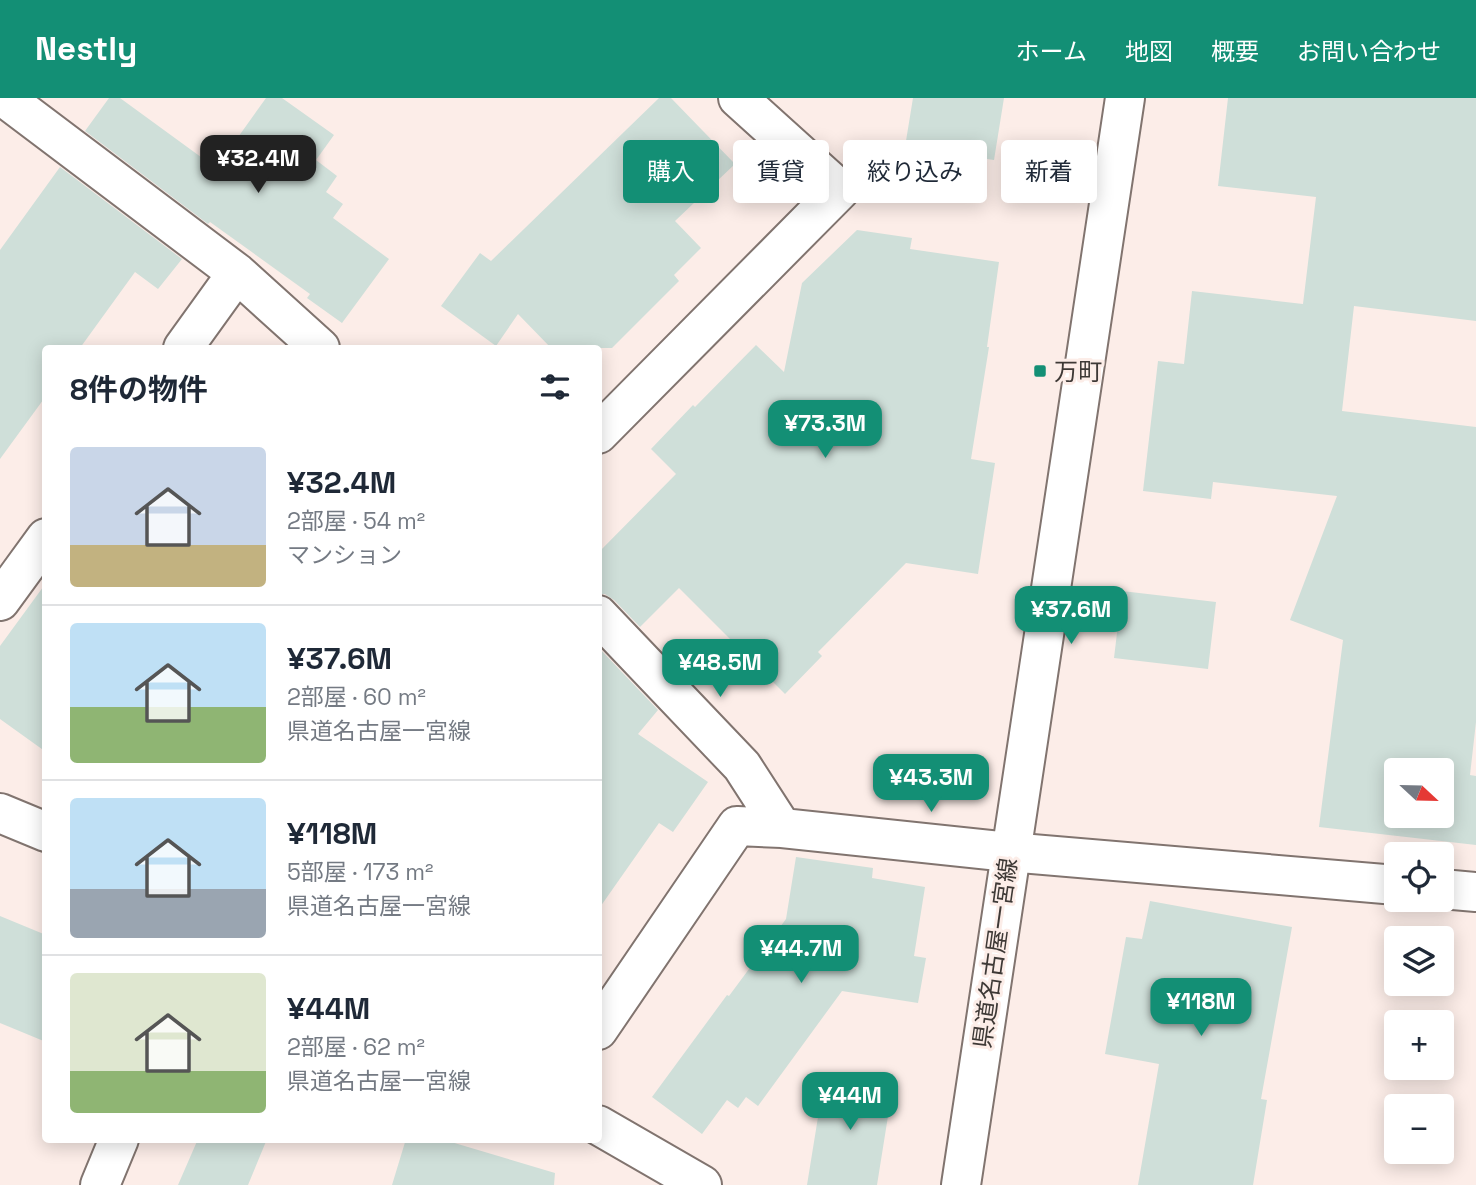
<!DOCTYPE html>
<html lang="ja">
<meta charset="utf-8">
<style>
body{margin:0;font-family:"Space Grotesk","Noto Sans JP",sans-serif;background:#f6f6f7;color:#1f2937;height:100vh;display:flex;flex-direction:column;font-size:26px;white-space:nowrap}
*{box-sizing:border-box;margin:0}
p{font-size:23px;color:#747a83}
.icon{flex:none;width:38px;height:38px;fill:none;stroke:currentColor;stroke-width:2;stroke-linecap:round;stroke-linejoin:round}
.map{position:relative;flex:1;overflow:hidden}
.details{position:absolute;left:42px;top:247px;width:560px;height:798px;display:flex;flex-direction:column;background:#fff;border-radius:7px;box-shadow:0 4px 18px #0003}
.details>*{flex:none}
.hud{position:absolute;left:623px;top:42px;width:665px;height:63px;display:flex;gap:14px}
.needle{width:46px;rotate:112deg}
.fabs{position:absolute;left:1384px;top:660px;display:grid;gap:14px}
.fabs a{display:grid;place-items:center;width:70px;height:70px;border-radius:7px;background:#fff;box-shadow:0 4px 18px #0003;font-size:35px}
.price{position:absolute;translate:-50% -60px;padding:0 16px;border-radius:14px;background:#138f75;color:#fff;font-size:23px;line-height:46px;filter:drop-shadow(0 2px 4px #0008)}
.price::after{content:'';position:absolute;left:50%;top:42px;width:21px;height:16px;margin-left:-10px;background:inherit;clip-path:polygon(0 0,100% 0,50% 100%)}
.price.current{background:#222;color:#fff}
ul{padding:0;list-style:none}
li{display:flex;align-items:center;gap:21px;height:175px;padding:0 28px}
li+li{border-top:2px solid #e0e1e3}
li span{display:grid;place-items:center;flex:none;width:196px;height:140px;border-radius:7px;color:#555}
li>.icon{margin-inline-start:auto}
span .icon{width:84px;height:84px;fill:#fffc;stroke-width:1}
li b{font-size:30px}
h2{display:flex;justify-content:space-between;align-items:center;height:84px;padding:0 28px;font-size:30px}
.tag{padding:0 24px;border-radius:7px;background:#fff;box-shadow:0 4px 18px #0003;font-size:24px;line-height:63px}
.tag.current{background:#138f75;color:#fff}
header{display:flex;align-items:center;gap:42px;box-sizing:border-box;height:98px;padding:0 35px;background:#138f75;color:#fff}
header strong{font-size:33px}
nav{display:flex;gap:38px;margin-inline-start:auto;font-size:24px}
.map>svg:first-child{display:block}
.building{fill:#cfdfd9;fill-rule:evenodd}
.lines{fill:none;stroke-linecap:round;stroke-linejoin:round}
.street-casing{stroke:#81746f;stroke-width:42}
.secondary-casing{stroke:#81746f;stroke-width:42}
.street{stroke:#fff;stroke-width:38}
.secondary{stroke:#fff;stroke-width:38}
.poi-dot{fill:#138f75;stroke:#fcede8;stroke-width:2.5}
.labels{text-anchor:middle;dominant-baseline:central;stroke-width:6;stroke-linejoin:round;paint-order:stroke}
.poi-label{font-size:24px;fill:#3e3936;stroke:#fcede8;text-anchor:start}
.street-label{font-size:24px;fill:#3e3936;stroke:#fcede8}
</style>
<header>
<strong>Nestly</strong>
<nav><a>ホーム</a><a>地図</a><a>概要</a><a>お問い合わせ</a></nav>
</header>
<div class="map">
<svg width="1476" height="1087" viewBox="0 0 1476 1087">
<rect width="100%" height="100%" fill="#fcede8"/>
<path class="building" d="M 109,0 L 120,0 L 216,70 L 266,0 L 282,0 L 334,37 L 316,62 L 337,78 L 326,94 L 343,106 L 333,120 L 389,161 L 342,225 L 307,200 L 310,196 L 210,124 L 208,126 L 85,33 Z
M 659,0 L 671,0 L 735,66 L 675,123 L 701,150 L 674,177 L 679,183 L 612,250 L 551,250 L 518,216 L 496,248 L 441,208 L 480,155 L 491,163 Z
M 913,0 L 1004,0 L 994,62 L 905,49 Z
M 1228,0 L 1476,0 L 1476,223 L 1354,208 L 1342,313 L 1476,329 L 1476,624 L 1470,677 L 1476,678 L 1476,747 L 1319,729 L 1343,542 L 1290,522 L 1337,398 L 1213,384 L 1211,401 L 1143,393 L 1158,263 L 1184,266 L 1192,193 L 1303,206 L 1316,99 L 1218,88 ZM 1396,672 L 1442,672 L 1442,718 L 1396,718 Z
M 60,69 L 182,161 L 158,191 L 135,174 L 80,250 L 46,250 L 46,298 L 0,361 L 0,152 Z
M 857,132 L 912,140 L 910,151 L 999,164 L 987,249 L 989,249 L 971,361 L 995,365 L 978,476 L 906,465 L 818,554 L 822,558 L 785,596 L 679,490 L 640,529 L 614,502 L 605,496 L 598,496 L 598,455 L 676,376 L 651,351 L 693,307 L 695,309 L 756,247 L 784,274 L 802,185 Z
M 46,485 L 46,654 L 0,621 L 0,548 Z
M 1122,493 L 1216,504 L 1208,571 L 1114,560 Z
M 598,549 L 658,612 L 638,636 L 708,684 L 673,734 L 659,725 L 598,812 Z
M 796,759 L 873,770 L 872,780 L 925,789 L 914,858 L 926,860 L 918,905 L 842,893 L 758,1008 L 746,999 L 738,1010 L 727,1002 L 702,1036 L 652,999 L 727,897 L 729,898 L 786,821 Z
M 1150,803 L 1292,829 L 1261,1001 L 1267,1002 L 1253,1087 L 1138,1087 L 1159,966 L 1105,956 L 1126,839 L 1142,841 Z
M 0,818 L 46,837 L 46,944 L 0,925 Z
M 825,976 L 893,987 L 877,1087 L 807,1087 Z
M 198,1041 L 267,1041 L 248,1087 L 178,1087 Z
M 406,1041 L 441,1041 L 555,1075 L 554,1087 L 392,1087 Z"/>
<g class="lines">
<defs>
<path id="street" d="M 5,0 L 237,175 L 320,250
M 183,250 L 237,175
M 598,336 L 840,92 L 738,0
M 0,503 L 46,440
M 598,517 L 742,668 L 782,730
M 0,715 L 46,734
M 1442,791 L 1476,794
M 598,932 L 737,728 L 782,730 L 1009,754 L 1396,787
M 598,1027 L 702,1087
M 100,1087 L 119,1041"/>
<path id="secondary" d="M 961,1087 L 1125,0"/>
</defs>
<use href="#street" class="street-casing"/>
<use href="#secondary" class="secondary-casing"/>
<use href="#street" class="street"/>
<use href="#secondary" class="secondary"/>
</g>
<rect class="poi-dot" x="1033" y="266" width="14" height="14" rx="3.5"/>
<g class="labels">
<g class="poi-label">
<text x="1054" y="273">万町</text>
</g>
<g class="street-label">
<text transform="translate(995 855) rotate(-82)">県道名古屋一宮線</text>
</g>
</g>
</svg>
<div class="fabs">
<a><svg class="needle" viewBox="-14 -14 28 28"><path d="M0-13l5 13h-10z" fill="#e53935"/><path d="M0 13l5-13h-10z" fill="#747a83"/></svg></a>
<a><svg class="icon" aria-label="locate" viewBox="0 0 24 24"><circle cx="12" cy="12" r="6"/><path d="M12 2v4M12 18v4M2 12h4M18 12h4"/></svg></a>
<a><svg class="icon" aria-label="layers" viewBox="0 0 24 24"><path d="M12 4l9 5-9 5-9-5zM3 14l9 5 9-5"/></svg></a>
<a>+</a>
<a>−</a>
</div>
<b class="price current" style="left:258px;top:97px">¥32.4M</b>
<b class="price" style="left:825px;top:362px">¥73.3M</b>
<b class="price" style="left:1071px;top:548px">¥37.6M</b>
<b class="price" style="left:720px;top:601px">¥48.5M</b>
<b class="price" style="left:931px;top:716px">¥43.3M</b>
<b class="price" style="left:801px;top:887px">¥44.7M</b>
<b class="price" style="left:1201px;top:940px">¥118M</b>
<b class="price" style="left:850px;top:1034px">¥44M</b>
<div class="hud">
<a class="tag current">購入</a>
<a class="tag">賃貸</a>
<a class="tag">絞り込み</a>
<a class="tag">新着</a>
</div>
<section class="details">
<h2>8件の物件<svg class="icon" aria-label="filters" viewBox="0 0 24 24"><path d="M4 7h16M4 17h16"/><circle cx="9" cy="7" r="2"/><circle cx="15" cy="17" r="2"/></svg></h2>
<ul>
<li><span style="background:linear-gradient(#c9d6e8 70%,#c2b280 0)"><svg class="icon" aria-label="home" viewBox="0 0 24 24"><path d="M3 11l9-7 9 7M6 9v11h12V9"/></svg></span><div><b>¥32.4M</b><p>2部屋 · 54 m²</p><p>マンション</p></div></li>
<li><span style="background:linear-gradient(#bfe0f5 60%,#8fb573 0)"><svg class="icon" aria-label="home" viewBox="0 0 24 24"><path d="M3 11l9-7 9 7M6 9v11h12V9"/></svg></span><div><b>¥37.6M</b><p>2部屋 · 60 m²</p><p>県道名古屋一宮線</p></div></li>
<li><span style="background:linear-gradient(#bfe0f5 65%,#9aa5b1 0)"><svg class="icon" aria-label="home" viewBox="0 0 24 24"><path d="M3 11l9-7 9 7M6 9v11h12V9"/></svg></span><div><b>¥118M</b><p>5部屋 · 173 m²</p><p>県道名古屋一宮線</p></div></li>
<li><span style="background:linear-gradient(#dfe7d0 70%,#8fb573 0)"><svg class="icon" aria-label="home" viewBox="0 0 24 24"><path d="M3 11l9-7 9 7M6 9v11h12V9"/></svg></span><div><b>¥44M</b><p>2部屋 · 62 m²</p><p>県道名古屋一宮線</p></div></li>
</ul>
</section>
</div>
